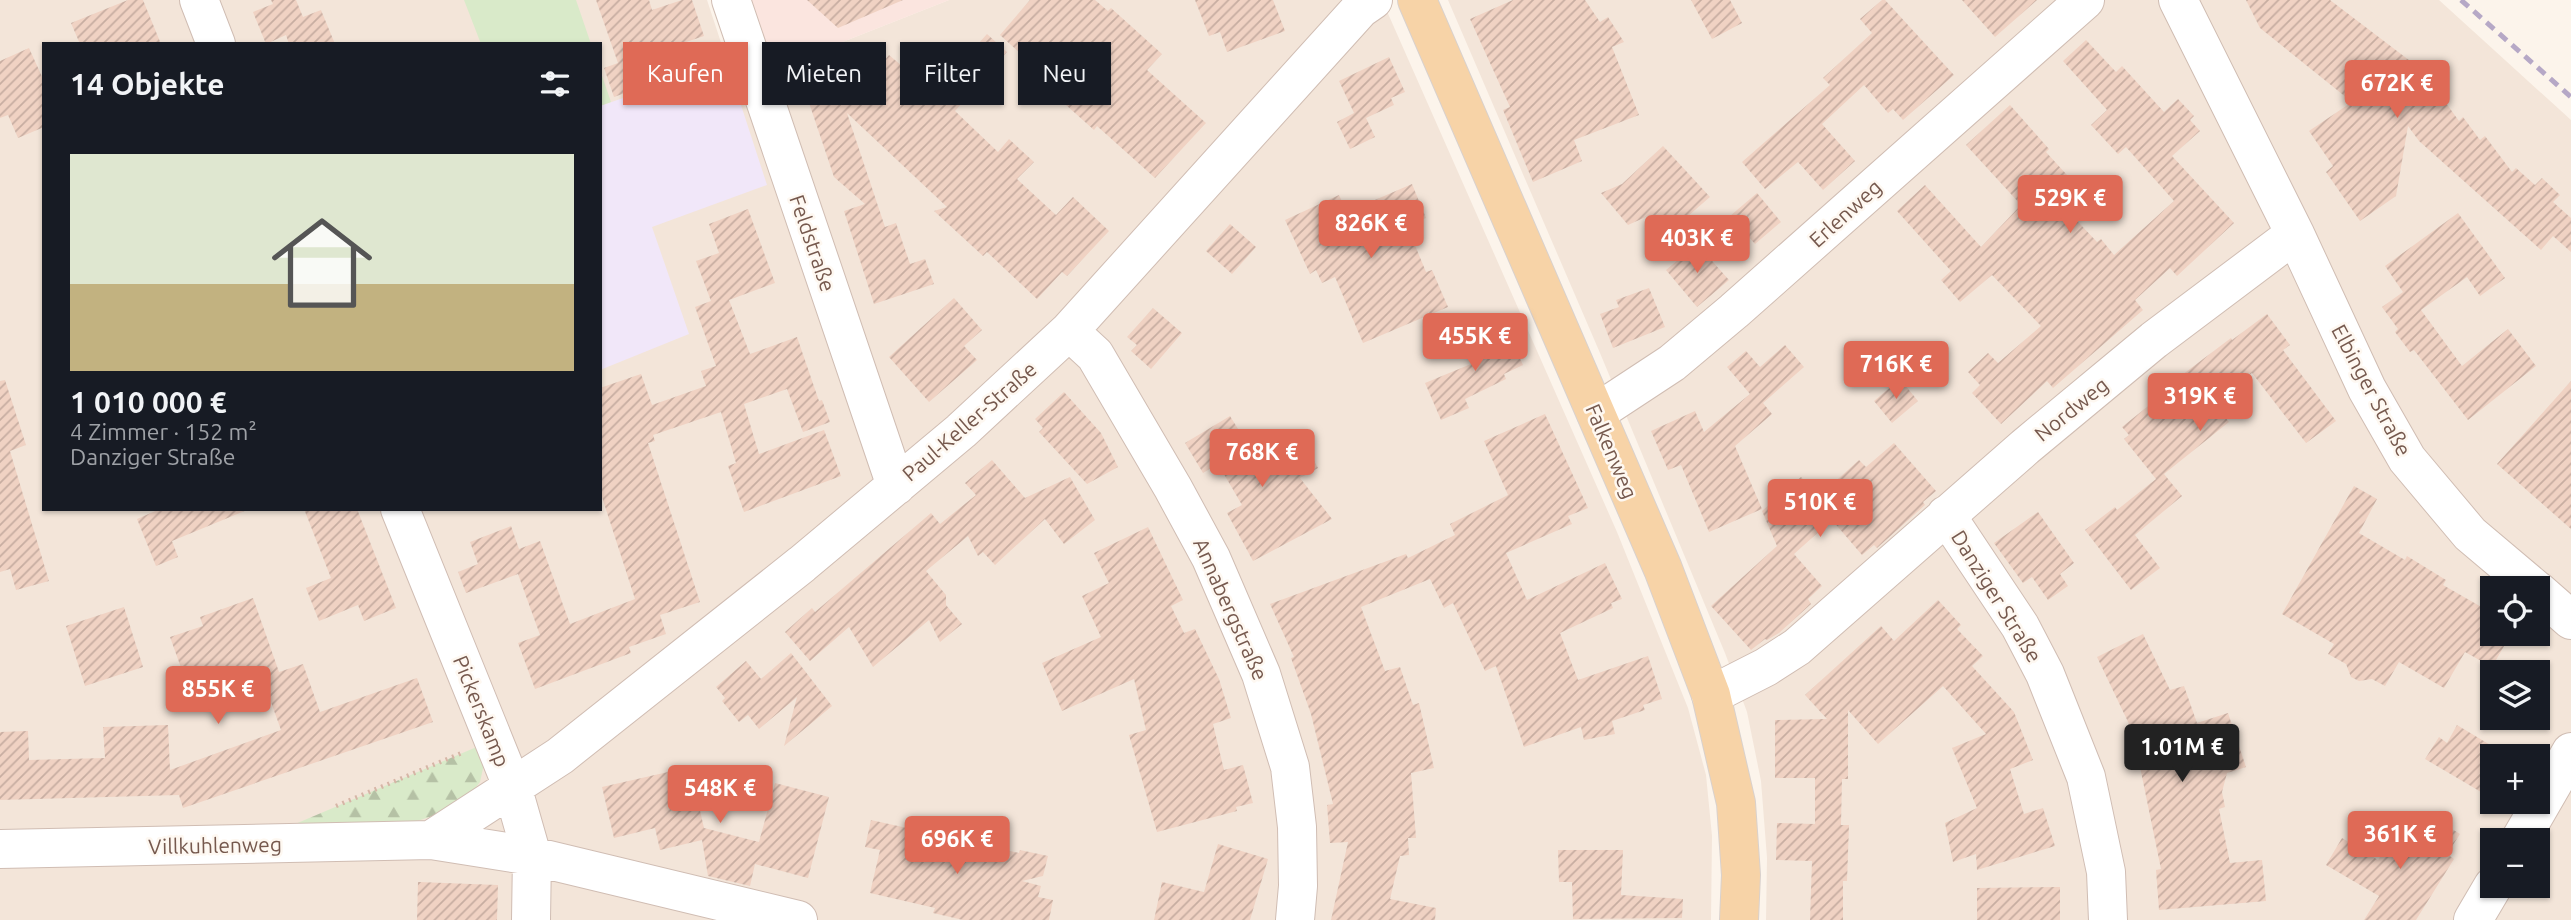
<!DOCTYPE html>
<html lang="de">
<meta charset="utf-8">
<style>
body{margin:0;font-family:Ubuntu,sans-serif;background:#242831;color:#f1f3f6;height:100vh;display:flex;flex-direction:column;font-size:26px;white-space:nowrap}
*{box-sizing:border-box;margin:0}
p{font-size:23px;color:#9ea1a6}
.icon{flex:none;width:38px;height:38px;fill:none;stroke:currentColor;stroke-width:2;stroke-linecap:round;stroke-linejoin:round}
.map{position:relative;flex:1;overflow:hidden}
.panel{position:absolute;left:42px;top:42px;width:560px;height:469px;display:flex;flex-direction:column;background:#171b24;border-radius:0px;box-shadow:0 2px 5px #0004}
.panel>*{flex:none}
.top-card{position:absolute;left:623px;top:42px;width:665px;height:63px;display:flex;gap:14px}
.tools{position:absolute;left:2480px;top:576px;display:grid;gap:14px}
.tools a{display:grid;place-items:center;width:70px;height:70px;border-radius:0px;background:#171b24;box-shadow:0 2px 5px #0004;font-size:35px}
.price{position:absolute;translate:-50% -60px;padding:0 16px;border-radius:7px;background:#df6a56;color:#fff;font-size:23px;line-height:46px;filter:drop-shadow(0 2px 4px #0008)}
.price::after{content:'';position:absolute;left:50%;top:42px;width:21px;height:16px;margin-left:-10px;background:inherit;clip-path:polygon(0 0,100% 0,50% 100%)}
.price.selected{background:#222;color:#fff}
ul{padding:0;list-style:none}
li{display:grid;align-content:center;gap:14px;height:371px;padding:0 28px}
li span{display:grid;place-items:center;height:217px;border-radius:0px;color:#555}
li>.icon{margin-inline-start:auto}
span .icon{width:126px;height:126px;fill:#fffc;stroke-width:1}
li b{font-size:30px}
h2{display:flex;justify-content:space-between;align-items:center;height:84px;padding:0 28px;font-size:30px}
.tag{padding:0 24px;border-radius:0px;background:#171b24;box-shadow:0 2px 5px #0004;font-size:24px;line-height:63px}
.tag.selected{background:#df6a56;color:#fff}
.map>svg:first-child{display:block}
.residential{fill:#f3e5d9;fill-rule:evenodd}
.commercial{fill:#fbe5df}
.education{fill:#f1e7f9}
.green{fill:#d9eac9}
.forest{fill:url(#forest-firs)}
.building{fill:url(#building-hatch)}
.lines{fill:none;stroke-linecap:round;stroke-linejoin:round}
.minor-casing{stroke:#d0bdb3;stroke-width:40}
.major-casing{stroke:#d9d1cd;stroke-width:40}
.path{stroke:#d6b5a6;stroke-width:4.5;stroke-dasharray:2 5;stroke-linecap:butt}
.minor{stroke:#fff;stroke-width:38}
.major{stroke:#f7d3a7;stroke-width:38}
.rail{stroke:#b6a8c6;stroke-width:5;stroke-dasharray:10 7;stroke-linecap:butt}
.labels{text-anchor:middle;dominant-baseline:central;stroke-width:5;stroke-linejoin:round;paint-order:stroke}
.street-label{font-size:21px;fill:#76594e;stroke:#fef8f1}
</style>
<div class="map">
<svg width="2571" height="920" viewBox="0 0 2571 920">
<defs>
<pattern id="forest-firs" width="22" height="20" patternUnits="userSpaceOnUse" patternTransform="scale(1.75)"><rect width="22" height="20" fill="#d9eac9"/><path d="M5 1l3.5 6h-7zM16 11l3.5 6h-7z" fill="#b5c1a5"/></pattern>
<pattern id="building-hatch" width="6" height="6" patternUnits="userSpaceOnUse" patternTransform="scale(1.75)"><rect width="6" height="6" fill="#f0d2c3"/><path d="M-1 1l2-2M0 6l6-6M5 7l2-2" fill="none" stroke="#c7ada1"/></pattern>
</defs>
<rect width="100%" height="100%" fill="#fcf4eb"/>
<path class="residential" d="M 0,0 L 707,0 L 734,82 L 769,64 L 807,56 L 949,0 L 1382,0 L 1617,532 L 1688,708 L 1706,775 L 1712,836 L 1711,920 L 0,920 ZM 44,44 L 600,44 L 600,509 L 44,509 Z
M 1448,0 L 2439,0 L 2571,120 L 2571,920 L 1766,920 L 1767,858 L 1761,781 L 1747,712 L 1725,653 L 1600,353 ZM 2492,588 L 2538,588 L 2538,634 L 2492,634 ZM 2492,672 L 2538,672 L 2538,718 L 2492,718 ZM 2492,756 L 2538,756 L 2538,802 L 2492,802 ZM 2492,840 L 2538,840 L 2538,886 L 2492,886 Z"/>
<path class="commercial" d="M 747,0 L 949,0 L 807,56 L 769,64 Z"/>
<path class="education" d="M 727,62 L 767,185 L 652,227 L 689,334 L 600,370 L 600,106 Z"/>
<path class="green" d="M 464,0 L 576,0 L 591,44 L 481,44 Z
M 600,70 L 611,102 L 600,106 Z"/>
<path class="forest" d="M 479,746 L 484,764 L 480,782 L 461,807 L 414,822 L 281,830 Z"/>
<path class="building" d="M 128,0 L 143,0 L 161,44 L 80,44 L 71,23 Z
M 271,0 L 296,0 L 303,17 L 321,10 L 335,44 L 289,44 L 286,35 L 266,44 L 253,12 L 273,4 Z
M 596,0 L 649,0 L 652,10 L 682,0 L 692,0 L 704,36 L 635,59 L 644,86 L 614,97 L 604,68 L 618,63 Z
M 807,0 L 903,0 L 838,28 Z
M 1030,0 L 1095,0 L 1108,11 L 1111,8 L 1162,54 L 1147,70 L 1206,123 L 1155,178 L 1097,126 L 1094,130 L 1057,97 L 1062,91 L 1000,35 Z
M 1195,0 L 1273,0 L 1285,31 L 1227,52 L 1220,32 L 1209,36 Z
M 1513,0 L 1585,0 L 1600,22 L 1608,17 L 1624,42 L 1612,47 L 1639,115 L 1574,140 L 1582,161 L 1533,182 L 1503,110 L 1510,107 L 1470,19 Z
M 1691,0 L 1730,0 L 1742,23 L 1712,39 Z
M 1882,0 L 1885,0 L 1954,75 L 1903,120 L 1893,109 L 1888,113 L 1864,85 L 1822,124 L 1855,161 L 1823,190 L 1798,162 L 1765,189 L 1742,162 L 1830,85 L 1823,78 L 1872,33 L 1860,19 Z
M 1962,0 L 2037,0 L 1995,37 Z
M 2246,0 L 2330,0 L 2422,70 L 2459,121 L 2463,117 L 2480,140 L 2485,136 L 2512,172 L 2516,168 L 2535,185 L 2542,178 L 2560,195 L 2553,202 L 2571,218 L 2571,252 L 2553,236 L 2541,250 L 2419,141 L 2408,126 L 2396,196 L 2360,221 L 2326,172 L 2333,166 L 2309,131 L 2352,102 L 2260,28 Z
M 987,34 L 1007,52 L 955,111 L 998,152 L 1009,139 L 1034,162 L 1017,179 L 1056,215 L 1073,197 L 1109,231 L 1067,276 L 1062,272 L 1037,299 L 987,252 L 983,256 L 934,211 L 947,207 L 847,113 L 885,227 L 896,223 L 910,264 L 925,259 L 934,284 L 874,304 L 844,211 L 865,204 L 834,177 L 802,82 L 845,68 L 854,96 L 889,55 L 934,93 Z
M 2086,40 L 2116,72 L 2122,66 L 2164,112 L 2178,99 L 2194,116 L 2190,120 L 2200,131 L 2172,156 L 2234,223 L 2177,276 L 2170,268 L 2135,300 L 2143,310 L 2053,388 L 2047,381 L 2001,424 L 1972,393 L 1980,385 L 1968,372 L 1988,353 L 1998,363 L 2041,326 L 1992,275 L 1960,302 L 1941,280 L 1951,271 L 1897,211 L 1925,185 L 1981,247 L 2021,205 L 1966,145 L 2010,105 L 2049,149 L 2046,152 L 2067,175 L 2062,180 L 2077,195 L 2064,207 L 2097,242 L 2101,239 L 2114,255 L 2174,201 L 2126,147 L 2118,154 L 2091,125 L 2107,110 L 2063,61 Z
M 29,48 L 44,81 L 44,127 L 18,138 L 8,115 L 0,118 L 0,61 Z
M 1389,57 L 1405,92 L 1391,98 L 1394,105 L 1366,118 L 1375,137 L 1350,149 L 1337,122 L 1354,113 L 1339,81 Z
M 1663,146 L 1710,197 L 1666,235 L 1648,216 L 1628,225 L 1601,193 L 1622,184 Z
M 1412,184 L 1426,218 L 1407,226 L 1426,272 L 1432,270 L 1448,307 L 1363,343 L 1335,277 L 1322,283 L 1316,270 L 1310,274 L 1285,220 L 1339,195 L 1347,212 Z
M 1757,193 L 1781,222 L 1755,244 L 1730,216 Z
M 748,209 L 775,283 L 729,300 L 750,354 L 797,337 L 819,401 L 822,400 L 830,422 L 803,432 L 787,389 L 744,404 L 759,454 L 824,430 L 841,476 L 744,512 L 728,466 L 736,463 L 721,412 L 653,435 L 655,441 L 648,443 L 700,602 L 660,615 L 666,634 L 629,647 L 631,653 L 535,689 L 518,643 L 540,635 L 518,574 L 466,593 L 458,572 L 478,564 L 470,542 L 511,526 L 519,549 L 540,541 L 570,624 L 635,599 L 600,491 L 600,388 L 641,374 L 652,405 L 706,386 L 701,371 L 716,366 L 695,307 L 711,301 L 696,261 L 719,253 L 709,224 Z
M 2458,213 L 2505,278 L 2480,296 L 2467,277 L 2421,310 L 2462,366 L 2508,329 L 2536,366 L 2468,420 L 2414,350 L 2410,352 L 2395,332 L 2398,329 L 2382,307 L 2403,292 L 2385,266 Z
M 1230,224 L 1256,247 L 1232,274 L 1206,251 Z
M 1697,244 L 1729,280 L 1697,307 L 1666,270 Z
M 1649,288 L 1665,327 L 1613,348 L 1600,314 L 1619,307 L 1616,300 Z
M 954,298 L 982,330 L 964,346 L 977,360 L 929,402 L 889,357 Z
M 1153,308 L 1182,333 L 1151,369 L 1131,351 L 1137,345 L 1127,337 Z
M 2267,314 L 2290,345 L 2283,350 L 2336,421 L 2306,443 L 2252,373 L 2213,402 L 2229,422 L 2164,474 L 2182,496 L 2135,535 L 2160,568 L 2131,590 L 2085,530 L 2115,507 L 2117,510 L 2156,479 L 2124,439 L 2129,435 L 2122,427 L 2172,387 L 2170,384 L 2231,338 L 2232,340 Z
M 1506,328 L 1523,365 L 1504,374 L 1506,379 L 1465,399 L 1469,408 L 1441,420 L 1425,383 L 1471,364 L 1463,348 Z
M 1785,345 L 1804,367 L 1763,403 L 1772,414 L 1735,446 L 1762,509 L 1709,532 L 1681,465 L 1668,470 L 1651,431 L 1695,411 L 1704,432 L 1750,394 L 1727,367 L 1746,351 L 1760,367 Z
M 1900,379 L 1918,401 L 1892,423 L 1874,401 Z
M 5,380 L 26,445 L 10,451 L 49,581 L 16,590 L 10,569 L 0,572 L 0,381 Z
M 2571,381 L 2571,529 L 2497,464 Z
M 1064,392 L 1101,433 L 1118,467 L 1087,484 L 1039,432 L 1043,428 L 1035,419 Z
M 1545,414 L 1588,508 L 1568,516 L 1572,524 L 1506,553 L 1527,600 L 1605,563 L 1622,599 L 1611,603 L 1613,608 L 1560,633 L 1578,680 L 1648,656 L 1662,699 L 1643,705 L 1645,710 L 1612,721 L 1615,734 L 1584,740 L 1581,727 L 1524,747 L 1496,666 L 1485,671 L 1453,603 L 1444,608 L 1430,579 L 1361,607 L 1385,671 L 1400,667 L 1413,705 L 1419,703 L 1434,768 L 1411,773 L 1416,838 L 1408,838 L 1409,855 L 1400,856 L 1390,899 L 1436,908 L 1435,920 L 1331,920 L 1348,842 L 1330,843 L 1327,805 L 1333,804 L 1311,714 L 1291,658 L 1294,657 L 1270,604 L 1406,554 L 1408,558 L 1455,535 L 1450,524 L 1508,495 L 1484,441 Z
M 1230,416 L 1261,466 L 1304,442 L 1318,468 L 1300,478 L 1332,519 L 1253,561 L 1227,513 L 1242,505 L 1218,464 L 1203,473 L 1185,443 Z
M 1894,443 L 1936,491 L 1923,502 L 1925,505 L 1877,548 L 1874,545 L 1862,555 L 1832,520 L 1794,554 L 1822,586 L 1808,599 L 1811,604 L 1779,633 L 1767,640 L 1765,639 L 1751,650 L 1711,606 L 1777,546 L 1762,511 L 1801,477 L 1819,496 L 1859,460 L 1866,467 Z
M 992,460 L 1025,498 L 1070,477 L 1095,520 L 1064,544 L 1045,519 L 995,565 L 983,552 L 978,556 L 968,536 L 926,571 L 946,595 L 946,605 L 962,624 L 940,642 L 929,620 L 873,667 L 849,627 L 810,661 L 785,632 L 812,608 L 815,612 L 931,513 L 940,524 L 976,495 L 965,483 Z
M 2354,486 L 2377,499 L 2359,533 L 2405,560 L 2407,556 L 2446,580 L 2443,585 L 2492,613 L 2492,634 L 2511,634 L 2492,667 L 2465,652 L 2444,688 L 2399,662 L 2385,686 L 2372,679 L 2359,681 L 2351,677 L 2346,664 L 2328,654 L 2334,644 L 2282,614 Z
M 160,509 L 247,509 L 247,510 L 172,541 L 178,557 L 156,566 L 137,519 Z
M 304,509 L 357,509 L 396,608 L 364,621 L 358,605 L 319,621 L 306,588 L 331,578 Z
M 2038,512 L 2074,563 L 2060,574 L 2068,586 L 2048,600 L 2032,577 L 2023,583 L 1994,543 Z
M 1148,527 L 1183,600 L 1171,606 L 1184,633 L 1195,629 L 1219,679 L 1231,718 L 1213,724 L 1224,770 L 1243,765 L 1253,803 L 1236,807 L 1237,811 L 1157,832 L 1129,735 L 1146,730 L 1134,679 L 1062,711 L 1042,663 L 1101,637 L 1082,596 L 1109,583 L 1094,553 Z
M 253,598 L 279,672 L 303,664 L 320,712 L 417,678 L 433,722 L 183,808 L 179,795 L 0,800 L 0,732 L 28,731 L 29,760 L 105,758 L 103,727 L 168,725 L 170,770 L 281,730 L 263,680 L 194,704 L 170,637 L 203,626 L 200,617 Z
M 1938,600 L 1961,625 L 1957,629 L 1983,656 L 1972,666 L 2014,712 L 2033,760 L 2010,769 L 2024,814 L 2043,808 L 2055,846 L 1977,870 L 1976,854 L 1953,862 L 1945,823 L 1977,808 L 1952,748 L 1986,734 L 1943,686 L 1878,744 L 1848,710 L 1848,779 L 1842,779 L 1841,825 L 1849,825 L 1847,881 L 1843,881 L 1843,920 L 1810,920 L 1812,861 L 1776,860 L 1777,823 L 1815,824 L 1815,778 L 1775,778 L 1775,720 L 1827,719 L 1805,695 L 1881,626 L 1894,641 Z
M 124,607 L 143,667 L 85,686 L 66,626 Z
M 2143,634 L 2170,690 L 2184,686 L 2197,723 L 2228,713 L 2246,767 L 2227,773 L 2222,792 L 2225,807 L 2219,809 L 2230,863 L 2262,860 L 2266,901 L 2159,910 L 2156,870 L 2161,869 L 2140,767 L 2137,768 L 2124,728 L 2130,726 L 2097,657 Z
M 791,653 L 832,706 L 784,746 L 797,697 L 759,729 L 748,715 L 739,722 L 722,701 L 725,698 L 716,687 L 746,661 L 761,679 Z
M 2457,725 L 2492,746 L 2492,774 L 2481,792 L 2425,759 L 2439,737 L 2447,743 Z
M 690,767 L 704,828 L 759,842 L 775,783 L 829,797 L 808,878 L 755,864 L 750,886 L 708,876 L 702,840 L 660,850 L 655,828 L 614,838 L 602,787 Z
M 2428,814 L 2460,834 L 2447,854 L 2454,859 L 2416,920 L 2364,920 L 2379,896 L 2326,865 L 2342,838 L 2378,860 L 2388,844 L 2403,854 Z
M 871,820 L 1019,853 L 1020,850 L 1048,856 L 1043,876 L 1022,881 L 1041,886 L 1038,897 L 1053,900 L 1049,920 L 963,920 L 933,913 L 935,908 L 870,893 L 880,850 L 865,847 Z
M 1218,844 L 1268,859 L 1250,920 L 1154,920 L 1162,882 L 1204,892 Z
M 1558,850 L 1623,850 L 1621,895 L 1683,899 L 1682,918 L 1573,919 L 1572,882 L 1559,882 Z
M 418,882 L 498,885 L 497,920 L 417,920 Z
M 2060,887 L 2060,920 L 1977,920 L 1977,888 Z"/>
<g class="lines">
<defs>
<path id="minor" d="M 199,0 L 216,44
M 731,0 L 896,486
M 2178,0 L 2295,234 L 2367,389 L 2407,459 L 2470,534 L 2534,588
M 1069,331 L 1095,355 L 1173,488 L 1211,558 L 1261,674 L 1290,767 L 1297,827 L 1298,886 L 1295,920
M 1596,413 L 1672,363 L 1734,311 L 2085,0
M 400,509 L 512,786 L 532,856 L 531,920
M 1946,515 L 2020,626 L 2045,674 L 2086,777 L 2106,872 L 2108,920
M 2538,591 L 2571,620
M 1711,695 L 1766,667 L 1797,647 L 2025,447 L 2154,340 L 2295,234
M 431,840 L 560,756 L 802,564 L 961,431 L 1069,331 L 1360,9 L 1373,0
M 2520,840 L 2571,752
M 0,849 L 431,840 L 532,856 L 798,920
M 2473,920 L 2493,886"/>
<path id="major" d="M 1417,0 L 1663,569 L 1711,695 L 1736,803 L 1741,875 L 1739,920"/>
</defs>
<use href="#minor" class="minor-casing"/>
<use href="#major" class="major-casing"/>
<path class="path" d="M 336,806 L 464,752"/>
<use href="#minor" class="minor"/>
<use href="#major" class="major"/>
<path class="rail" d="M 2461,0 L 2571,97"/>
</g>
<g class="labels">
<g class="street-label">
<text transform="translate(1845 213) rotate(-42)">Erlenweg</text>
<text transform="translate(813 243) rotate(71)">Feldstraße</text>
<text transform="translate(2372 390) rotate(62)">Elbinger Straße</text>
<text transform="translate(2071 409) rotate(-39)">Nordweg</text>
<text transform="translate(969 421) rotate(-41)">Paul-Keller-Straße</text>
<text transform="translate(1612 451) rotate(67)">Falkenweg</text>
<text transform="translate(1997 596) rotate(58)">Danziger Straße</text>
<text transform="translate(1231 609) rotate(66)">Annabergstraße</text>
<text transform="translate(482 711) rotate(68)">Pickerskamp</text>
<text transform="translate(215 845) rotate(-1)">Villkuhlenweg</text>
</g>
</g>
</svg>
<div class="tools">
<a><svg class="icon" aria-label="locate" viewBox="0 0 24 24"><circle cx="12" cy="12" r="6"/><path d="M12 2v4M12 18v4M2 12h4M18 12h4"/></svg></a>
<a><svg class="icon" aria-label="layers" viewBox="0 0 24 24"><path d="M12 4l9 5-9 5-9-5zM3 14l9 5 9-5"/></svg></a>
<a>+</a>
<a>−</a>
</div>
<b class="price" style="left:2397px;top:120px">672K €</b>
<b class="price" style="left:2070px;top:235px">529K €</b>
<b class="price" style="left:1371px;top:260px">826K €</b>
<b class="price" style="left:1697px;top:275px">403K €</b>
<b class="price" style="left:1475px;top:373px">455K €</b>
<b class="price" style="left:1896px;top:401px">716K €</b>
<b class="price" style="left:2200px;top:433px">319K €</b>
<b class="price" style="left:1262px;top:489px">768K €</b>
<b class="price" style="left:1820px;top:539px">510K €</b>
<b class="price" style="left:218px;top:726px">855K €</b>
<b class="price selected" style="left:2182px;top:784px">1.01M €</b>
<b class="price" style="left:720px;top:825px">548K €</b>
<b class="price" style="left:2400px;top:871px">361K €</b>
<b class="price" style="left:957px;top:876px">696K €</b>
<div class="top-card">
<a class="tag selected">Kaufen</a>
<a class="tag">Mieten</a>
<a class="tag">Filter</a>
<a class="tag">Neu</a>
</div>
<section class="panel">
<h2>14 Objekte<svg class="icon" aria-label="filters" viewBox="0 0 24 24"><path d="M4 7h16M4 17h16"/><circle cx="9" cy="7" r="2"/><circle cx="15" cy="17" r="2"/></svg></h2>
<ul>
<li><span style="background:linear-gradient(#dfe7d0 60%,#c2b280 0)"><svg class="icon" aria-label="home" viewBox="0 0 24 24"><path d="M3 11l9-7 9 7M6 9v11h12V9"/></svg></span><div><b>1 010 000 €</b><p>4 Zimmer · 152 m²</p><p>Danziger Straße</p></div></li>
</ul>
</section>
</div>
